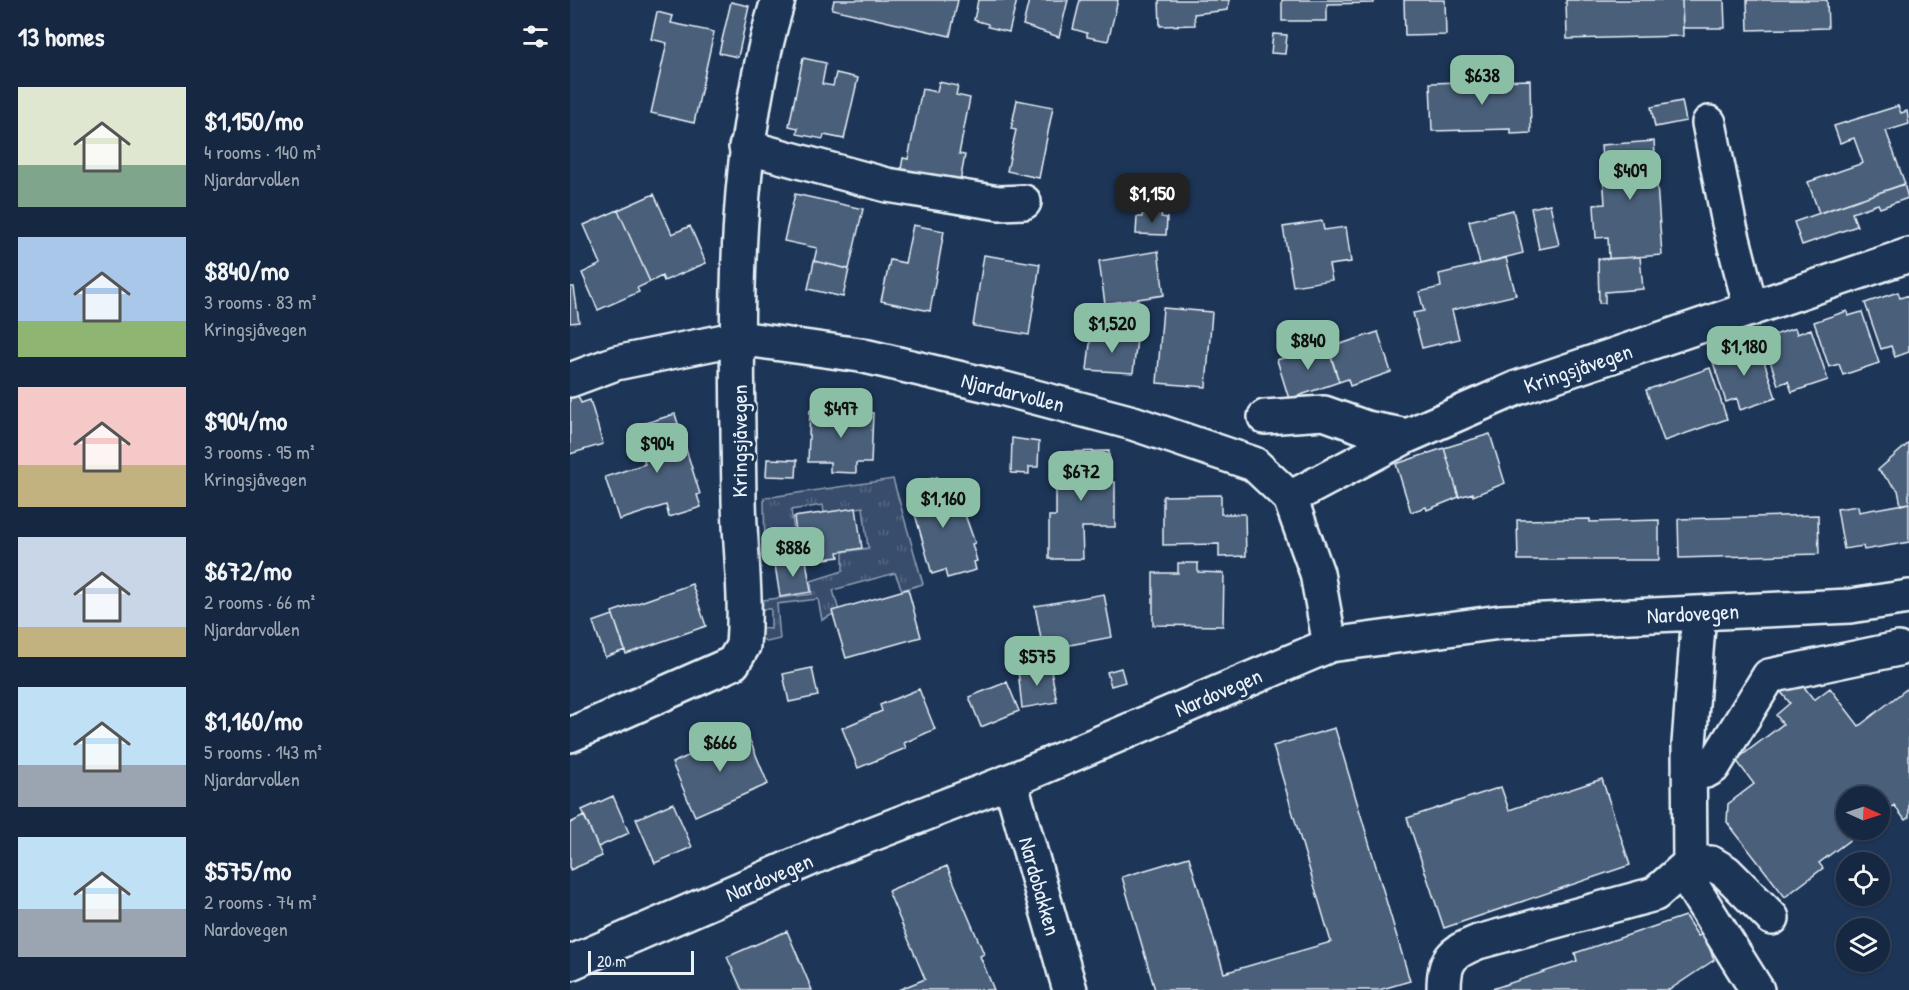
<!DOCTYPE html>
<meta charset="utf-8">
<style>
body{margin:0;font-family:"Patrick Hand",sans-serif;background:#1f3048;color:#f1f3f6;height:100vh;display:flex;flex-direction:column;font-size:22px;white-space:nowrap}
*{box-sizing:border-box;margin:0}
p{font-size:20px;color:#9ea6b1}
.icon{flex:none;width:33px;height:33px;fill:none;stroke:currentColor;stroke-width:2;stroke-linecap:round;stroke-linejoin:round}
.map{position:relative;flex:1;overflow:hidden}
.side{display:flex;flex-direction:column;background:#162841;width:570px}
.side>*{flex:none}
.needle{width:39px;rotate:93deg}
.tools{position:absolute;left:1266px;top:786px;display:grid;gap:12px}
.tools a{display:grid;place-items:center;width:54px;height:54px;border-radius:50%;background:#162841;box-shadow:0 2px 4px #0004,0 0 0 2px #35445a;font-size:30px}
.scale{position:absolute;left:18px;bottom:15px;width:106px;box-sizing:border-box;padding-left:6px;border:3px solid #e8f1f8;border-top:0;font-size:16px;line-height:21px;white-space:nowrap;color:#e8f1f8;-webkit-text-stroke:4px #1d3557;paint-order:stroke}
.price{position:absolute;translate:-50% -51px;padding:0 14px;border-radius:12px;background:#8abfa5;color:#111;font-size:20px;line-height:39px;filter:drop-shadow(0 2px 3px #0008)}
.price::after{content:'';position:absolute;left:50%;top:36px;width:18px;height:14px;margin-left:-9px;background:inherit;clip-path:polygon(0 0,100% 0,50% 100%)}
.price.selected{background:#222;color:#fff}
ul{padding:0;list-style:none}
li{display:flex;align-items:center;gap:18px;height:150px;padding:0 18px}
li span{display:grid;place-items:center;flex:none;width:168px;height:120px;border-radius:0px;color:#555}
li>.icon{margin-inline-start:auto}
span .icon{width:72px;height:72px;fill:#fffc;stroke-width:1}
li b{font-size:26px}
h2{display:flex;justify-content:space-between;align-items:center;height:72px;padding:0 18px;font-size:26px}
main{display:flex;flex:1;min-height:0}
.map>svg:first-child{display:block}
.grass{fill:url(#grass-tufts);stroke:#909fb2;stroke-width:1.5}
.building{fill:#495e7a;stroke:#e8f1f8;stroke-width:1.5}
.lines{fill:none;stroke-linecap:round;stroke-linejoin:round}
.minor-casing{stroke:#e8f1f8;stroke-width:38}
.minor{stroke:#1d3557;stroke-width:33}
.labels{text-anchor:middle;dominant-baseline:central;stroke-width:6;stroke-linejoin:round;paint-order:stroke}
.street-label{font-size:22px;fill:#e8f1f8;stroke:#1d3557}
</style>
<main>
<section class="side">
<h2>13 homes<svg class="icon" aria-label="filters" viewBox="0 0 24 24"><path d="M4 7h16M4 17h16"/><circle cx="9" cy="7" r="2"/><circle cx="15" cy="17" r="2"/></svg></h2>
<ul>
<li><span style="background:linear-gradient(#dfe7d0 65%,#7fa58c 0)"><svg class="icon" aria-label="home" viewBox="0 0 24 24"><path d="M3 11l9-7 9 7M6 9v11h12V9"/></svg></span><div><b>$1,150/mo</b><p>4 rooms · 140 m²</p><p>Njardarvollen</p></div></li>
<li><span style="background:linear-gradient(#a9c7e8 70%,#8fb573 0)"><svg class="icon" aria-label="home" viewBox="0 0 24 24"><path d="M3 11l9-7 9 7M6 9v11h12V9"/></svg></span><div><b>$840/mo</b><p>3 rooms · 83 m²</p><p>Kringsjåvegen</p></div></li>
<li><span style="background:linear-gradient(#f6c9c9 65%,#c2b280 0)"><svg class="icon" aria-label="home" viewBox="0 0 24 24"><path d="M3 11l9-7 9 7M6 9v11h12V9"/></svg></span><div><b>$904/mo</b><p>3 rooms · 95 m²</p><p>Kringsjåvegen</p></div></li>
<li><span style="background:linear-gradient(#c9d6e8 75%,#c2b280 0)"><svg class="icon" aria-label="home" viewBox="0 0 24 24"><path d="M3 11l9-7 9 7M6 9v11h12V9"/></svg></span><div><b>$672/mo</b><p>2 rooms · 66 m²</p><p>Njardarvollen</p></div></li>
<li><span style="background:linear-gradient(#bfe0f5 65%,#9aa5b1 0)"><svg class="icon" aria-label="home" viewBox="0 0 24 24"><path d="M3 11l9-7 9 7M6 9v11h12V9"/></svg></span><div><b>$1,160/mo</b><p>5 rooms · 143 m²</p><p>Njardarvollen</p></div></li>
<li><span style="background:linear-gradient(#bfe0f5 60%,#9aa5b1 0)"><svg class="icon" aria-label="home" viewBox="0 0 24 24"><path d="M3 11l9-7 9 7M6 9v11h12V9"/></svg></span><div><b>$575/mo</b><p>2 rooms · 74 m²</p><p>Nardovegen</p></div></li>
</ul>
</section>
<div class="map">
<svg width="1339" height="990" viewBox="0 0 1339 990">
<defs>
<pattern id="grass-tufts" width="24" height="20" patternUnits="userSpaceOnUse" patternTransform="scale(1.5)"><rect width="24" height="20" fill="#374d6c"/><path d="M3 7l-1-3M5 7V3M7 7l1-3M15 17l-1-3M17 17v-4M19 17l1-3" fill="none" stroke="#546782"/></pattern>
</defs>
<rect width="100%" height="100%" fill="#1d3557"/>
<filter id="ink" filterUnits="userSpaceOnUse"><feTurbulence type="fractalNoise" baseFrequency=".0167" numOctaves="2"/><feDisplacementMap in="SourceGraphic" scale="12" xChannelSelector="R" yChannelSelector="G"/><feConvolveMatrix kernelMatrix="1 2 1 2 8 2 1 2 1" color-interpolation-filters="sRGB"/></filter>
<g filter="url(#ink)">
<path class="grass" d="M 323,479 L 353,584 L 332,590 L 325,573 L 263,590 L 269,611 L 252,620 L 248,599 L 207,604 L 210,639 L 197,642 L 188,636 L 187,628 L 201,629 L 201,609 L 192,609 L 193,600 L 242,594 L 241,581 L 273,571 L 273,552 L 298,548 L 293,507 L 254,513 L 253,505 L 221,510 L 226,546 L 195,550 L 194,498 Z"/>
<path class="building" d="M 264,0 L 388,0 L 380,36 L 262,9 Z
M 408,0 L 447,0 L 439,32 L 418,27 L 418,24 L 404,20 Z
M 459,0 L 498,0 L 489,37 L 453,25 Z
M 510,0 L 548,0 L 538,41 L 517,37 L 517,33 L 503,29 Z
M 589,0 L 659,0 L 658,10 L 624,14 L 625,25 L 590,26 Z
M 712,0 L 804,0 L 804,3 L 757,4 L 757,21 L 712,21 Z
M 834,0 L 875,0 L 876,35 L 835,36 Z
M 996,0 L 1112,0 L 1113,36 L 997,39 Z
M 1112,0 L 1154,0 L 1155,28 L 1113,28 Z
M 1177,0 L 1257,0 L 1258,28 L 1178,30 Z
M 161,2 L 179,6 L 168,57 L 149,53 Z
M 87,12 L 103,16 L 101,23 L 144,32 L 124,123 L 81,113 L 97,43 L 81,39 Z
M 703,34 L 717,35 L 715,54 L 701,53 Z
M 233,58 L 256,63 L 252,84 L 263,86 L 266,73 L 288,78 L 274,139 L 254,135 L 253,139 L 227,134 L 228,128 L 219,126 Z
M 960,80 L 961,133 L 941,134 L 941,129 L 862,131 L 860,83 Z
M 369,82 L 388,86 L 386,95 L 400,98 L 389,154 L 395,155 L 389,187 L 330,175 L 333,158 L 338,159 L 352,89 L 367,92 Z
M 447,100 L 483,107 L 469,178 L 437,171 L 446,130 L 441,129 Z
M 1112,101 L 1116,121 L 1085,127 L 1081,107 Z
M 1328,106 L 1331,113 L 1337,111 L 1339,124 L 1316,131 L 1335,184 L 1249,213 L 1238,182 L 1293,163 L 1284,138 L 1270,143 L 1264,126 Z
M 1084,141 L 1092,255 L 1039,259 L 1038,237 L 1026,238 L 1024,205 L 1035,204 L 1031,145 Z
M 1334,184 L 1338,198 L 1310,208 L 1308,204 L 1282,213 L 1287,226 L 1232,245 L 1224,222 Z
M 84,194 L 102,234 L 120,226 L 136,263 L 94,281 L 92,276 L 80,282 L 48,210 Z
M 225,194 L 293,209 L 279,269 L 244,261 L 247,248 L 214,241 Z
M 980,204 L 989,245 L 969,249 L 961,208 Z
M 48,210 L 80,282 L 67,288 L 69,292 L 28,310 L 12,273 L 31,264 L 14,225 Z
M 943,210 L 953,253 L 910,264 L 899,221 Z
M 573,211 L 592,212 L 591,217 L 597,218 L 596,235 L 566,234 L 567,217 L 572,217 Z
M 752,221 L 754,230 L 776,227 L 781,262 L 759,265 L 762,280 L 723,286 L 713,227 Z
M 343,225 L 374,231 L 360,311 L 311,301 L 320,260 L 335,263 Z
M 588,251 L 594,295 L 535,304 L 529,261 Z
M 414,255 L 470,264 L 459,335 L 403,326 Z
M 1070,257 L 1073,289 L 1035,292 L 1035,303 L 1029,303 L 1028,259 Z
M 936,258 L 946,295 L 882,310 L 889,339 L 852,348 L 843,313 L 854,311 L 849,292 L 871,287 L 869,274 Z
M 244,261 L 279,269 L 273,297 L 238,289 Z
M 0,287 L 4,287 L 9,322 L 0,323 Z
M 1328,292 L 1330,298 L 1339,295 L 1339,352 L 1325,357 L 1321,346 L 1311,349 L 1295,303 Z
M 593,308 L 642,312 L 636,387 L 587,383 Z
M 1277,311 L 1278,316 L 1292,312 L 1309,363 L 1273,375 L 1269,364 L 1259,367 L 1244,322 Z
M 1225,328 L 1227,334 L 1241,329 L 1258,380 L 1222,392 L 1218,381 L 1208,385 L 1193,339 Z
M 808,332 L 821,372 L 780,386 L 778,379 L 769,382 L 758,348 Z
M 521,335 L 567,339 L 563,373 L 517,370 Z
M 757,343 L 769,382 L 719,399 L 707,360 Z
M 1174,345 L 1176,351 L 1189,346 L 1206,398 L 1170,410 L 1167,398 L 1156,402 L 1141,356 Z
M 1140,368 L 1157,419 L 1094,441 L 1076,390 Z
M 8,396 L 11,403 L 20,400 L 33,444 L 0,454 L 0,398 Z
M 240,410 L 303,413 L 301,463 L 286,463 L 286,473 L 260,472 L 260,462 L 238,462 Z
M 105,414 L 130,494 L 127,495 L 131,507 L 99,517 L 96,505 L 49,520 L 35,477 L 75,464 L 63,427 Z
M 920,434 L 935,483 L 903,496 L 903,493 L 889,497 L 874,448 Z
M 442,438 L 469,442 L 468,467 L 459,467 L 459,474 L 441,473 Z
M 1339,443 L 1339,503 L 1331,505 L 1328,490 L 1308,470 Z
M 874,448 L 889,497 L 857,510 L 856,507 L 841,512 L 826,464 Z
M 539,451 L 539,482 L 545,482 L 545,527 L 512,527 L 513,559 L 479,559 L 479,516 L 486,516 L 486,483 L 491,483 L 491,452 Z
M 197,459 L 227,460 L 226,477 L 196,476 Z
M 367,477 L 373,499 L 388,495 L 405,543 L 402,544 L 407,561 L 404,562 L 406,570 L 377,578 L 375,570 L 362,574 L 337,486 Z
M 651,495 L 651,514 L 675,514 L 676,556 L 649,557 L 649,544 L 593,545 L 593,496 Z
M 1339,503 L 1339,542 L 1294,550 L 1293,546 L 1274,549 L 1267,509 L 1288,506 L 1289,512 Z
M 286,508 L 292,548 L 268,552 L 269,557 L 240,561 L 239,555 L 229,556 L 224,517 Z
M 1248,515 L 1249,554 L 1109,558 L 1108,519 Z
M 1020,519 L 1020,522 L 1089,520 L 1089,560 L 948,560 L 947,520 Z
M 236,560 L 241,592 L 210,597 L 205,565 Z
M 608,563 L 628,563 L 628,572 L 654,573 L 653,626 L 583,625 L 583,573 L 608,573 Z
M 122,584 L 136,626 L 56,654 L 42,612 Z
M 338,589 L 351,637 L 276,658 L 262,611 Z
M 534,594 L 542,637 L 473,650 L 465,606 Z
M 43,615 L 55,650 L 35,657 L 23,622 Z
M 480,665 L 487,702 L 452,708 L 448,670 Z
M 242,668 L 248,696 L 219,702 L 213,674 Z
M 551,668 L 555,682 L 541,686 L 537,672 Z
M 1228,679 L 1244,700 L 1260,688 L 1289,726 L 1339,687 L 1339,817 L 1335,820 L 1324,805 L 1310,817 L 1310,796 L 1276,796 L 1276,830 L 1293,830 L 1249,863 L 1253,868 L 1215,897 L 1157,822 L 1158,804 L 1184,784 L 1166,760 L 1213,724 L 1206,715 L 1220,703 L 1211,692 Z
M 437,682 L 449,711 L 411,727 L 399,697 Z
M 349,689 L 365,729 L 334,743 L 336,748 L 288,768 L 272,728 L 312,711 L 310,705 Z
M 765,728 L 840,981 L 809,990 L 585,990 L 552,877 L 619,857 L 654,973 L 761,942 L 703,746 Z
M 176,731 L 198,784 L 125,816 L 102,763 Z
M 1032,779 L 1060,865 L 874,928 L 837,818 L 931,787 L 939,810 Z
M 43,796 L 59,833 L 28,847 L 12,810 Z
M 103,803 L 122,847 L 85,863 L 66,819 Z
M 14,816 L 32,856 L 0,870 L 0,823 Z
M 377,866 L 414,954 L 410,956 L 424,990 L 328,990 L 355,979 L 318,891 Z
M 1115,916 L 1128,936 L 1134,934 L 1144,960 L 1099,990 L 919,990 L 1007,961 L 1005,953 Z
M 217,931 L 242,990 L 172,990 L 157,957 Z"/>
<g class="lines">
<defs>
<path id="minor" d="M 1139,123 L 1159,223 L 1181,309
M 176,147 L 317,185 L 429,203 L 454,202
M 0,380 L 46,363 L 169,338 L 290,355 L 435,389 L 563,423 L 684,464 L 720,498 L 747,573 L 760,645
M 695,417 L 754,413 L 796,428 L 837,436
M 720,498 L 837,436 L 947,388 L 1339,255
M 0,735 L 163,663 L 173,646 C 177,597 170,549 169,500 C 167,333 159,162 208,0
M 1119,773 L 1136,771 L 1143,767 L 1199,676 L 1328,649
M 440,781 L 500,990
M 0,963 L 258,851 L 440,781 L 760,645 L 930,622 L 1280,606 L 1339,597
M 874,990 C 874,959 881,953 908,942 L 1085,894 L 1120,863 L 1119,744 L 1129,613
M 1187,990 L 1124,889 L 1120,863 L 1141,863 L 1156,872 L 1202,918"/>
</defs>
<use href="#minor" class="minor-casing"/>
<use href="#minor" class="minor"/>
</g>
</g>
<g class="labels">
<g class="street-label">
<text transform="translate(1008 368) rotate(-19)">Kringsjåvegen</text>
<text transform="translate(443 392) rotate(14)">Njardarvollen</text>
<text transform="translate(169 441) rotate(-90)">Kringsjåvegen</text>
<text transform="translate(1123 613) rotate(-3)">Nardovegen</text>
<text transform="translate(648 692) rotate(-23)">Nardovegen</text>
<text transform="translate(199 877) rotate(-23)">Nardovegen</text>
<text transform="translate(470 886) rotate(74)">Nardobakken</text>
</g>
</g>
</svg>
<div class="tools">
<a><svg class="needle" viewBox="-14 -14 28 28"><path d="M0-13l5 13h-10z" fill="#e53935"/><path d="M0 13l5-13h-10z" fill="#9ea6b1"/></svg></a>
<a><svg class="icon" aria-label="locate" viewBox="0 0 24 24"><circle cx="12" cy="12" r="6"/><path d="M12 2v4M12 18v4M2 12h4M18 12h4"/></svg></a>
<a><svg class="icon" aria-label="layers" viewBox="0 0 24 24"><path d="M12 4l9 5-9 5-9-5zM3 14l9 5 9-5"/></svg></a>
</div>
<div class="scale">20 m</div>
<b class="price" style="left:912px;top:106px">$638</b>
<b class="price" style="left:1060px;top:201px">$409</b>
<b class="price selected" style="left:582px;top:224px">$1,150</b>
<b class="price" style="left:542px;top:354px">$1,520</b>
<b class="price" style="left:738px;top:371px">$840</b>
<b class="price" style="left:1174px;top:377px">$1,180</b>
<b class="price" style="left:271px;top:439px">$497</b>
<b class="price" style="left:87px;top:474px">$904</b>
<b class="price" style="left:511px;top:502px">$672</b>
<b class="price" style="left:373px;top:529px">$1,160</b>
<b class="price" style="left:223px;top:578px">$886</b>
<b class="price" style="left:467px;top:687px">$575</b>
<b class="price" style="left:150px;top:773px">$666</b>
</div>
</main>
